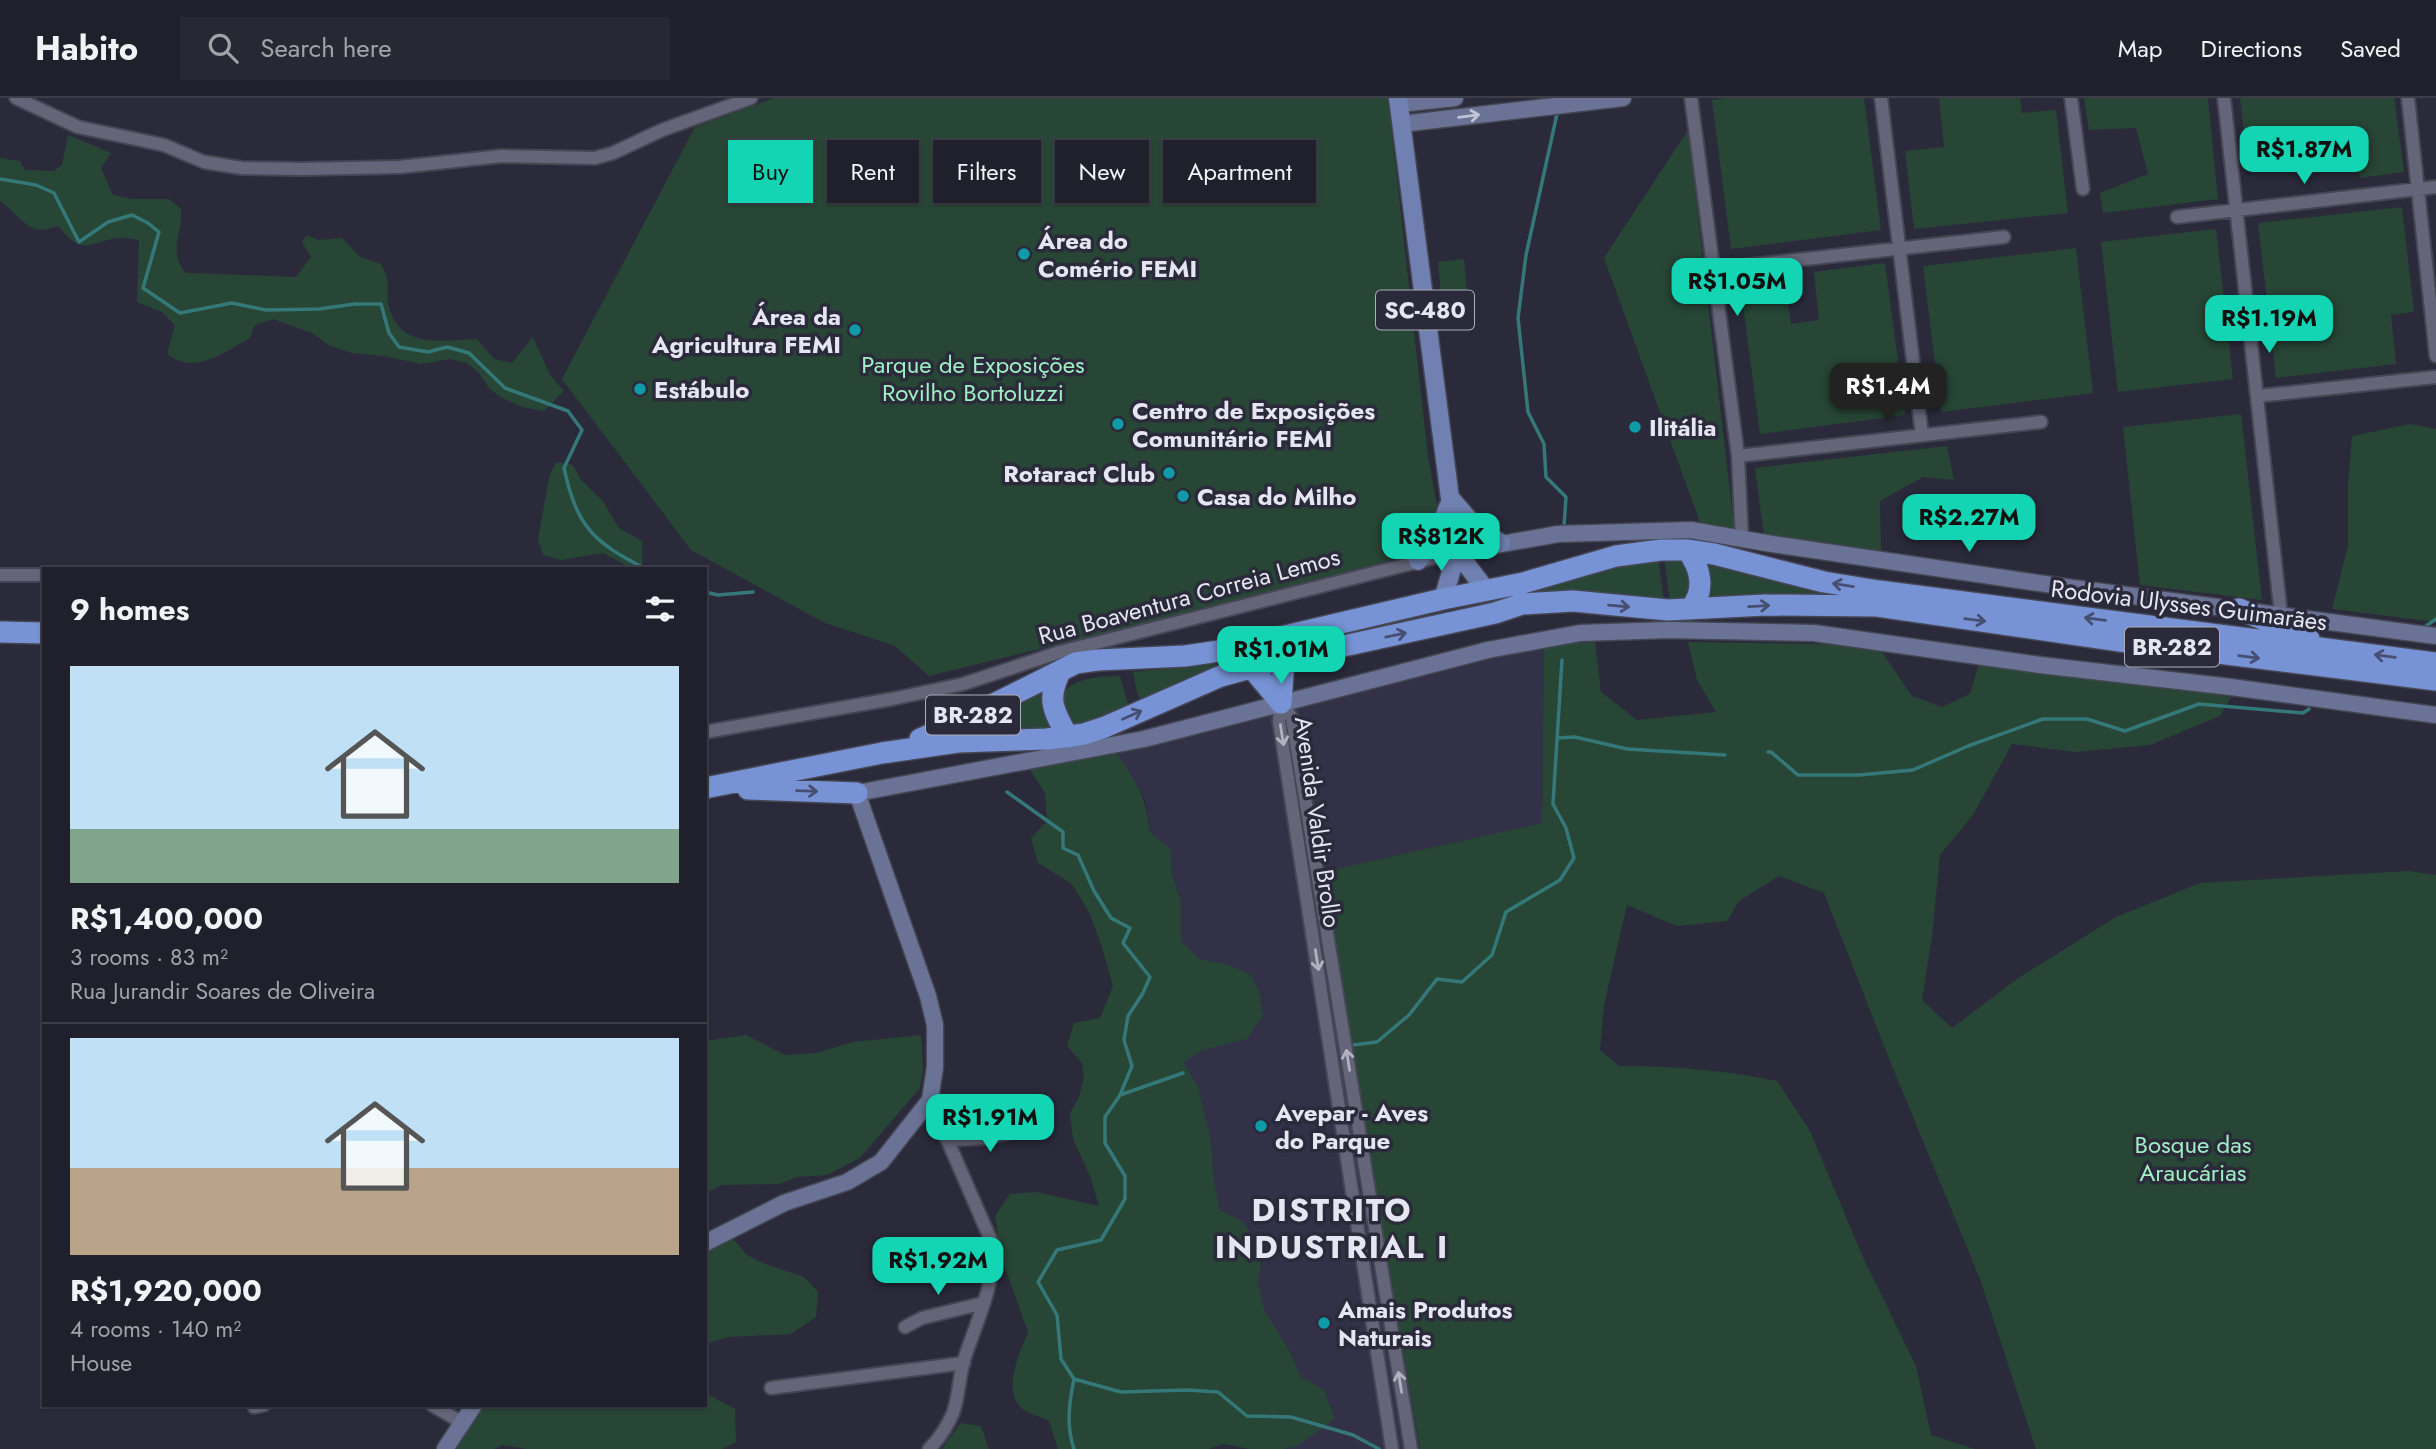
<!DOCTYPE html>
<meta charset="utf-8">
<style>
body{margin:0;font-family:Jost,sans-serif;background:#282834;color:#f1f3f6;height:100vh;display:flex;flex-direction:column;font-size:26px;white-space:nowrap}
*{box-sizing:border-box;margin:0}
p{font-size:23px;color:#a2a3a9}
.icon{flex:none;width:38px;height:38px;fill:none;stroke:currentColor;stroke-width:2;stroke-linecap:round;stroke-linejoin:round}
.map{position:relative;flex:1;overflow:hidden}
.sheet{position:absolute;left:42px;top:469px;width:665px;height:840px;display:flex;flex-direction:column;background:#20202c;border-radius:0px;box-shadow:0 2px 5px #0004,0 0 0 2px #3d3e48}
.sheet>*{flex:none}
.banner{position:absolute;left:728px;top:42px;width:665px;height:63px;display:flex;gap:14px}
.price{position:absolute;translate:-50% -60px;padding:0 16px;border-radius:14px;background:#13d5b3;color:#111;font-size:23px;line-height:46px;filter:drop-shadow(0 2px 4px #0008)}
.price::after{content:'';position:absolute;left:50%;top:42px;width:21px;height:16px;margin-left:-10px;background:inherit;clip-path:polygon(0 0,100% 0,50% 100%)}
.price.current{background:#222;color:#fff}
ul{padding:0;list-style:none}
li{display:grid;align-content:center;gap:14px;height:371px;padding:0 28px}
li+li{border-top:2px solid #3d3e48}
li span{display:grid;place-items:center;height:217px;border-radius:0px;color:#555}
li>.icon{margin-inline-start:auto}
span .icon{width:126px;height:126px;fill:#fffc;stroke-width:1}
li b{font-size:30px}
h2{display:flex;justify-content:space-between;align-items:center;height:84px;padding:0 28px;font-size:30px}
.pill{padding:0 24px;border-radius:0px;background:#20202c;box-shadow:0 2px 5px #0004,0 0 0 2px #3d3e48;font-size:24px;line-height:63px}
.pill.current{background:#13d5b3;color:#111}
header{display:flex;align-items:center;gap:42px;box-sizing:border-box;height:98px;padding:0 35px;background:#20202c;border-bottom:2px solid #3d3e48}
header strong{font-size:33px}
nav{display:flex;gap:38px;margin-inline-start:auto;font-size:24px}
.search{width:490px;height:63px;background:#282834;display:flex;align-items:center;gap:18px;box-sizing:border-box;padding:0 24px;border-radius:0px;color:#a2a3a9;font-size:26px}
.map>svg:first-child{display:block}
.built{fill:#323148}
.green{fill:#274636}
.lines{fill:none;stroke-linecap:round;stroke-linejoin:round}
.stream{stroke:#35787a;stroke-width:3.5}
.street-casing{stroke:#454654;stroke-width:16}
.secondary-casing{stroke:#454654;stroke-width:19}
.primary-casing{stroke:#454654;stroke-width:21}
.highway-casing{stroke:#454654;stroke-width:24}
.street{stroke:#656579;stroke-width:12}
.secondary{stroke:#6a7395;stroke-width:16}
.primary{stroke:#7081b1;stroke-width:18}
.highway{stroke:#7793d6;stroke-width:21}
.oneway{stroke:#c0c4d5}
.oneway2{stroke:#464f71}
.oneway3{stroke:#b2b2c1}
.culture-dot{fill:#0f9aa8;stroke:#2b2a3b;stroke-width:2.5}
.labels{text-anchor:middle;dominant-baseline:central;stroke-width:7;stroke-linejoin:round;paint-order:stroke}
.shield{fill:#2b2a3b;stroke:#adaeba;stroke-width:2}
.shield-label{font-size:23px;font-weight:bold;fill:#e5e6f1}
.poi-label{font-size:24px;font-weight:bold;fill:#e5e6f1;stroke:#2b2a3b;text-anchor:start}
.park-label{font-size:24px;fill:#a0eec3;stroke:#2b2a3b}
.street-label{font-size:24px;fill:#e5e6f1;stroke:#2b2a3b}
.district-label{font-size:32px;font-weight:bold;letter-spacing:2px;fill:#e5e6f1;stroke:#2b2a3b}
</style>
<header>
<strong>Habito</strong>
<div class="search"><svg class="icon" aria-label="search" viewBox="0 0 24 24"><circle cx="10" cy="10" r="6"/><path d="M15 15l6 6"/></svg>Search here</div>
<nav><a>Map</a><a>Directions</a><a>Saved</a></nav>
</header>
<div class="map">
<svg width="2436" height="1351" viewBox="0 0 2436 1351">
<rect width="100%" height="100%" fill="#2b2a3b"/>
<path class="built" d="M 1544,545 L 1542,725 L 1323,774 L 1420,1351 L 1284,1351 L 1297,1348 L 1302,1281 L 1287,1248 L 1265,1214 L 1258,1185 L 1263,1150 L 1242,1123 L 1220,1112 L 1214,1083 L 1211,1042 L 1198,989 L 1183,963 L 1203,952 L 1247,941 L 1259,894 L 1251,877 L 1227,866 L 1199,861 L 1181,843 L 1181,805 L 1172,776 L 1171,755 L 1150,734 L 1146,703 L 1115,653 Z"/>
<path class="green" d="M 774,0 L 1388,0 L 1428,359 L 1437,407 L 1432,435 L 1414,455 L 1327,481 L 929,578 L 895,548 L 825,525 L 691,452 L 562,281 L 695,29 Z
M 1725,0 L 1864,0 L 1881,132 L 1731,151 L 1712,2 Z
M 1939,0 L 2020,0 L 2022,15 L 2056,12 L 2068,115 L 1914,131 L 1905,53 L 1944,49 Z
M 2084,0 L 2208,0 L 2218,101 L 2103,115 L 2100,95 L 2148,76 L 2136,30 L 2089,32 Z
M 2240,0 L 2394,0 L 2404,74 L 2360,80 L 2353,30 L 2245,42 Z
M 1688,32 L 1735,436 L 1701,427 L 1604,160 Z
M 68,37 L 111,55 L 101,70 L 113,97 L 133,101 L 169,101 L 181,111 C 183,137 167,153 186,175 L 296,179 L 311,159 L 302,144 L 307,137 L 319,142 L 342,140 L 360,159 L 381,166 C 383,171 386,176 387,181 C 389,190 386,200 389,209 C 401,252 442,242 477,241 L 494,261 L 512,265 L 533,239 L 550,277 L 564,293 L 544,313 L 522,309 L 500,299 L 489,290 L 479,275 L 467,265 L 450,261 L 422,266 L 383,258 L 352,255 L 330,248 L 312,235 L 273,221 L 255,227 L 250,240 C 224,254 195,278 167,256 L 175,227 L 162,214 L 137,204 L 139,142 C 132,141 123,139 116,140 C 84,147 83,157 58,128 C 53,129 46,132 41,132 C 25,131 13,111 0,103 L 0,60 L 20,63 L 25,72 L 54,73 L 62,67 Z
M 2402,109 L 2414,214 L 2391,217 L 2396,266 L 2276,280 L 2258,125 Z
M 2216,131 L 2233,281 L 2118,294 L 2101,144 Z
M 2076,150 L 2093,295 L 1941,314 L 1923,168 Z
M 1464,161 L 1469,216 L 1443,218 L 1438,164 Z
M 1885,165 L 1905,317 L 1760,336 L 1740,185 L 1784,179 L 1791,226 L 1819,222 L 1814,174 Z
M 2241,316 L 2262,502 L 2140,487 L 2123,329 Z
M 2410,326 L 2436,331 L 2436,524 L 2332,511 L 2348,447 L 2348,386 L 2352,338 Z
M 1947,348 L 1954,382 L 1923,379 L 1880,403 L 1881,454 L 1764,439 L 1755,370 Z
M 556,364 L 573,367 L 581,382 L 602,402 L 619,430 L 642,443 L 642,471 L 633,471 L 603,455 L 561,462 L 543,457 L 538,442 L 549,379 Z
M 1658,459 L 1664,504 C 1614,497 1573,490 1522,497 L 1582,476 Z
M 1664,459 L 1680,461 L 1692,470 L 1689,498 L 1670,504 Z
M 1705,463 L 1832,499 L 1711,500 L 1712,481 Z
M 1595,544 L 1601,594 L 1637,622 L 1716,614 L 1697,582 L 1688,544 L 1877,547 L 1912,598 L 1942,609 L 1970,596 L 1979,566 L 2148,586 L 2231,599 L 2220,618 L 2150,647 L 2076,654 L 2012,646 L 1973,717 L 1940,757 L 1932,838 L 1922,902 L 1952,930 L 2017,881 L 2116,819 L 2200,785 L 2409,773 L 2436,777 L 2436,1351 L 2036,1351 L 1980,1181 L 1890,963 L 1824,795 L 1779,778 L 1739,803 L 1727,823 L 1677,828 L 1627,807 L 1604,907 L 1600,952 L 1619,968 C 1673,968 1724,972 1777,983 L 1810,1033 L 1862,1157 L 1916,1268 L 1931,1337 L 1975,1351 L 1420,1351 L 1322,774 L 1542,725 L 1544,545 Z
M 1220,565 L 1199,580 L 1144,608 L 1137,594 L 1133,574 Z
M 1120,578 L 1130,613 L 1079,628 L 1069,624 L 1063,616 L 1061,596 C 1077,579 1098,579 1120,578 Z
M 1048,591 C 1038,607 1045,619 1053,634 L 939,641 Z
M 1115,653 C 1137,685 1145,695 1150,734 L 1171,752 L 1172,776 L 1181,805 L 1181,843 L 1199,861 L 1227,866 L 1251,877 L 1259,894 L 1263,917 L 1247,941 L 1203,952 L 1184,964 L 1198,989 L 1211,1042 L 1214,1083 L 1220,1112 L 1242,1123 L 1263,1150 L 1258,1185 L 1265,1214 L 1287,1248 L 1302,1280 L 1324,1291 L 1335,1321 L 1297,1348 L 1284,1351 L 1250,1351 L 1223,1346 L 1209,1351 L 1058,1351 L 1049,1323 C 1042,1319 1031,1317 1024,1312 C 1000,1295 1020,1254 1028,1234 L 1002,1161 L 995,1118 L 1010,1096 L 1036,1094 L 1099,1108 L 1090,1078 L 1073,1041 L 1070,1015 L 1079,999 L 1084,979 L 1082,965 L 1067,948 L 1074,925 L 1100,920 L 1113,888 L 1102,849 L 1089,814 L 1072,786 L 1038,765 L 1031,740 L 1047,723 L 1045,695 L 1030,672 Z
M 746,937 L 785,957 L 816,955 L 853,944 L 921,937 L 923,970 L 920,990 L 860,1060 L 827,1077 L 797,1079 L 779,1086 L 722,1087 L 705,1095 L 705,943 Z
M 727,1134 L 747,1157 L 765,1166 L 804,1179 L 818,1194 L 816,1219 L 791,1236 L 729,1239 L 705,1246 L 705,1145 Z
M 705,1295 L 735,1311 L 736,1344 L 722,1351 L 527,1351 L 503,1347 L 494,1351 L 442,1351 L 469,1307 L 705,1307 Z
M 960,1325 L 981,1328 L 989,1351 L 942,1351 Z"/>
<g class="lines">
<path class="stream" d="M 1557,16 L 1526,157 L 1518,220 L 1528,314 L 1544,346 L 1546,379 L 1566,399 L 1564,428
M 0,81 L 36,87 L 54,95 L 79,144 L 108,124 L 132,117 L 148,125 L 159,134 L 143,190 L 180,215 L 232,205 L 266,212 L 319,211 L 355,206 L 381,206 L 389,235 L 399,249 L 428,254 L 447,249 L 469,255 L 505,290 L 568,313 L 582,332 L 564,370 C 577,429 593,444 646,471
M 705,494 L 718,497 L 753,494
M 2426,528 L 2436,521
M 1557,640 L 1575,639 L 1627,651 L 1725,657
M 1768,654 L 1771,654 L 1798,677 L 1859,677 L 1913,672 L 1968,648 L 2043,621 L 2087,621 L 2125,633 L 2199,606 L 2303,615 L 2309,611
M 1007,694 L 1063,734 L 1063,750 L 1078,757 L 1094,793 L 1111,820 L 1130,830 L 1123,845 L 1150,879 L 1143,895 L 1128,918 L 1124,942 L 1132,968 L 1120,997 L 1105,1019 L 1105,1045 L 1125,1078 L 1125,1101 L 1101,1142 L 1057,1152 L 1038,1184 L 1057,1217 L 1061,1261 L 1074,1281 C 1069,1305 1066,1328 1074,1351
M 1353,947 L 1377,944 L 1409,917 L 1437,881 L 1462,884 L 1492,857 L 1506,814 L 1560,782 L 1574,760 L 1566,730 L 1553,706 L 1562,562
M 1120,997 L 1183,975
M 1074,1281 L 1121,1294 L 1188,1292 L 1218,1294 L 1247,1318 L 1291,1319 L 1353,1337 L 1379,1351"/>
<defs>
<path id="street" d="M 16,0 L 78,29 L 164,47 L 204,64 L 242,70 L 302,71 L 399,69 L 502,58 L 595,60 L 613,55 L 662,32 L 751,0
M 1691,0 L 1738,358 L 1742,442
M 1881,0 L 1922,337
M 2071,0 L 2083,91
M 2224,0 L 2281,517
M 2408,0 L 2436,258
M 2177,119 L 2436,89
M 1715,171 L 2004,139
M 2257,298 L 2436,279
M 1738,358 L 2041,324
M 0,477 L 44,477
M 705,634 L 892,601 L 963,586 L 1060,554 L 1457,454
M 947,1042 L 986,1040 L 1026,1031
M 905,1229 L 922,1220 L 984,1205
M 771,1290 L 964,1265
M 432,1307 L 461,1324
M 254,1309 L 264,1307
M 929,1351 C 940,1340 947,1329 953,1315 C 959,1298 959,1279 964,1262 C 976,1224 995,1188 993,1147 L 930,1002
M 1392,1351 L 1279,623 L 1281,605 L 1292,620 L 1411,1351"/>
<path id="secondary" d="M 1399,6 L 1455,0
M 1401,26 L 1623,0
M 1457,454 L 1558,436 L 1691,432 L 1772,446 L 2073,490 L 2436,538
M 705,1145 L 784,1105 L 847,1084 L 881,1064 L 930,1002 L 935,969 L 935,927 L 928,898 L 857,695 L 1144,641 L 1488,552 L 1580,535 L 1668,532 L 1814,535 L 2040,567 L 2231,589 L 2436,617
M 445,1351 L 474,1307"/>
<path id="primary" d="M 1398,0 L 1457,454 L 1443,501
M 1452,402 L 1478,432 L 1501,445
M 1457,454 L 1486,492
M 1418,463 L 1435,443 L 1448,409"/>
<path id="highway" d="M 1687,452 C 1701,470 1706,493 1690,511
M 2239,511 L 2309,541
M 0,534 L 44,535
M 1252,570 L 1281,605
M 1061,572 C 1046,601 1053,612 1068,639
M 1281,605 L 1284,561
M 920,641 L 956,625 L 1076,565 L 1098,562 L 1185,558 L 1226,552 L 1443,501 L 1523,485 L 1616,458 L 1661,452 L 1687,452 L 1714,456 L 1824,484 L 1879,493 L 2436,565
M 705,690 L 882,655 L 958,644 L 1047,641 L 1084,636 L 1105,629 L 1221,578 L 1284,561 L 1495,515 L 1522,506 L 1573,503 L 1668,512 L 1765,507 L 1877,508 L 2120,543 L 2436,582
M 748,691 L 857,695"/>
</defs>
<use href="#street" class="street-casing"/>
<use href="#secondary" class="secondary-casing"/>
<use href="#primary" class="primary-casing"/>
<use href="#highway" class="highway-casing"/>
<use href="#street" class="street"/>
<use href="#secondary" class="secondary"/>
<use href="#primary" class="primary"/>
<use href="#highway" class="highway"/>
</g>
<defs><path id="oneway-shaft" d="M-6 0H5M1.5-3L5.5 0L1.5 3" fill="none" stroke-width="1.6" stroke-linecap="round" stroke-linejoin="round" transform="scale(1.75)"/></defs>
<use class="oneway" href="#oneway-shaft" transform="translate(1469 18) rotate(-7)"/>
<g class="oneway2">
<use href="#oneway-shaft" transform="translate(1843 487) rotate(-171)"/>
<use href="#oneway-shaft" transform="translate(1619 508) rotate(5)"/>
<use href="#oneway-shaft" transform="translate(1759 508) rotate(-3)"/>
<use href="#oneway-shaft" transform="translate(2095 521) rotate(-173)"/>
<use href="#oneway-shaft" transform="translate(1975 522) rotate(8)"/>
<use href="#oneway-shaft" transform="translate(1396 537) rotate(-12)"/>
<use href="#oneway-shaft" transform="translate(2385 558) rotate(-173)"/>
<use href="#oneway-shaft" transform="translate(2249 559) rotate(7)"/>
<use href="#oneway-shaft" transform="translate(1132 617) rotate(-24)"/>
<use href="#oneway-shaft" transform="translate(807 693) rotate(2)"/>
</g>
<g class="oneway3">
<use href="#oneway-shaft" transform="translate(1282 637) rotate(81)"/>
<use href="#oneway-shaft" transform="translate(1317 862) rotate(81)"/>
<use href="#oneway-shaft" transform="translate(1348 962) rotate(-99)"/>
<use href="#oneway-shaft" transform="translate(1400 1284) rotate(-99)"/>
</g>
<g class="culture-dot">
<circle cx="1024" cy="156" r="7"/>
<circle cx="855" cy="232" r="7"/>
<circle cx="640" cy="291" r="7"/>
<circle cx="1118" cy="326" r="7"/>
<circle cx="1635" cy="329" r="7"/>
<circle cx="1169" cy="375" r="7"/>
<circle cx="1183" cy="398" r="7"/>
<circle cx="1261" cy="1028" r="7"/>
<circle cx="1324" cy="1225" r="7"/>
</g>
<g class="labels">
<g class="shield">
<rect x="1376" y="192.5" width="98" height="39" rx="5"/>
<rect x="2125" y="529.5" width="94" height="39" rx="5"/>
<rect x="926" y="597.5" width="94" height="39" rx="5"/>
</g>
<g class="shield-label">
<text x="1425" y="212">SC-480</text>
<text x="2172" y="549">BR-282</text>
<text x="973" y="617">BR-282</text>
</g>
<g class="poi-label">
<text x="1038" y="142">Área do<tspan x="1038" dy="28">Comério FEMI</tspan></text>
<text x="841" y="218" text-anchor="end">Área da<tspan x="841" dy="28">Agricultura FEMI</tspan></text>
<text x="654" y="291">Estábulo</text>
<text x="1132" y="312">Centro de Exposições<tspan x="1132" dy="28">Comunitário FEMI</tspan></text>
<text x="1649" y="329">Ilitália</text>
<text x="1155" y="375" text-anchor="end">Rotaract Club</text>
<text x="1197" y="398">Casa do Milho</text>
<text x="1275" y="1014">Avepar - Aves<tspan x="1275" dy="28">do Parque</tspan></text>
<text x="1338" y="1211">Amais Produtos<tspan x="1338" dy="28">Naturais</tspan></text>
</g>
<g class="park-label">
<text x="973" y="266">Parque de Exposições<tspan x="973" dy="28">Rovilho Bortoluzzi</tspan></text>
<text x="2193" y="1046">Bosque das<tspan x="2193" dy="28">Araucárias</tspan></text>
</g>
<g class="street-label">
<text transform="translate(1189 498) rotate(-15)">Rua Boaventura Correia Lemos</text>
<text transform="translate(2189 507) rotate(7)">Rodovia Ulysses Guimarães</text>
<text transform="translate(1318 724) rotate(82)">Avenida Valdir Brollo</text>
</g>
<g class="district-label">
<text x="1332" y="1112">DISTRITO<tspan x="1332" dy="37">INDUSTRIAL I</tspan></text>
</g>
</g>
</svg>
<b class="price" style="left:2304px;top:88px">R$1.87M</b>
<b class="price" style="left:1737px;top:220px">R$1.05M</b>
<b class="price" style="left:2269px;top:257px">R$1.19M</b>
<b class="price current" style="left:1888px;top:325px">R$1.4M</b>
<b class="price" style="left:1969px;top:456px">R$2.27M</b>
<b class="price" style="left:1441px;top:475px">R$812K</b>
<b class="price" style="left:1281px;top:588px">R$1.01M</b>
<b class="price" style="left:990px;top:1056px">R$1.91M</b>
<b class="price" style="left:938px;top:1199px">R$1.92M</b>
<div class="banner">
<a class="pill current">Buy</a>
<a class="pill">Rent</a>
<a class="pill">Filters</a>
<a class="pill">New</a>
<a class="pill">Apartment</a>
</div>
<section class="sheet">
<h2>9 homes<svg class="icon" aria-label="filters" viewBox="0 0 24 24"><path d="M4 7h16M4 17h16"/><circle cx="9" cy="7" r="2"/><circle cx="15" cy="17" r="2"/></svg></h2>
<ul>
<li><span style="background:linear-gradient(#bfe0f5 75%,#7fa58c 0)"><svg class="icon" aria-label="home" viewBox="0 0 24 24"><path d="M3 11l9-7 9 7M6 9v11h12V9"/></svg></span><div><b>R$1,400,000</b><p>3 rooms · 83 m²</p><p>Rua Jurandir Soares de Oliveira</p></div></li>
<li><span style="background:linear-gradient(#bfe0f5 60%,#b9a48a 0)"><svg class="icon" aria-label="home" viewBox="0 0 24 24"><path d="M3 11l9-7 9 7M6 9v11h12V9"/></svg></span><div><b>R$1,920,000</b><p>4 rooms · 140 m²</p><p>House</p></div></li>
</ul>
</section>
</div>
